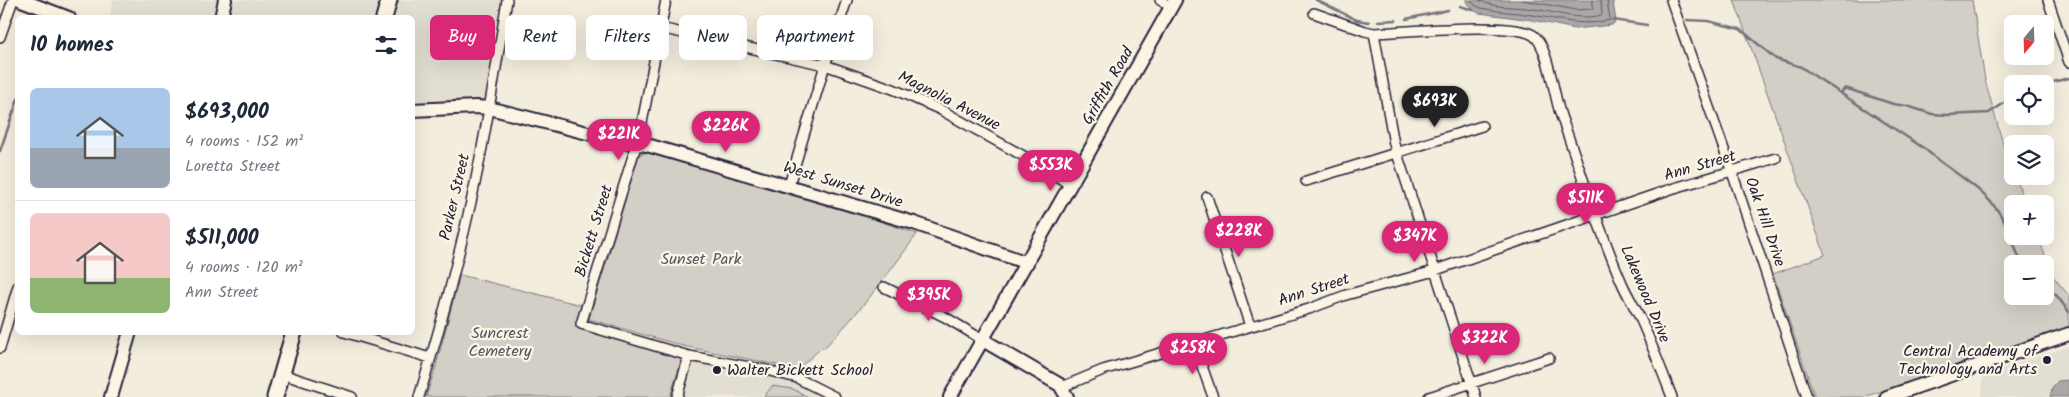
<!DOCTYPE html>
<meta charset="utf-8">
<style>
body{margin:0;font-family:Kalam,sans-serif;background:#f2f2f3;color:#1f2937;height:100vh;display:flex;flex-direction:column;font-size:19px;white-space:nowrap}
*{box-sizing:border-box;margin:0}
p{font-size:16px;color:#747a83}
.icon{flex:none;width:28px;height:28px;fill:none;stroke:currentColor;stroke-width:2;stroke-linecap:round;stroke-linejoin:round}
.map{position:relative;flex:1;overflow:hidden}
.drawer{position:absolute;left:15px;top:15px;width:400px;height:320px;display:flex;flex-direction:column;background:#fff;border-radius:8px;box-shadow:0 5px 20px #0002}
.drawer>*{flex:none}
.banner{position:absolute;left:430px;top:15px;width:475px;height:45px;display:flex;gap:10px}
.needle{width:32px;rotate:199deg}
.fabs{position:absolute;left:2004px;top:15px;display:grid;gap:10px}
.fabs a{display:grid;place-items:center;width:50px;height:50px;border-radius:8px;background:#fff;box-shadow:0 5px 20px #0002;font-size:25px}
.price{position:absolute;translate:-50% -42px;padding:0 11px;border-radius:18px;background:#db2777;color:#fff;font-size:16px;line-height:32px;filter:drop-shadow(0 1px 2px #0008)}
.price::after{content:'';position:absolute;left:50%;top:30px;width:15px;height:11px;margin-left:-8px;background:inherit;clip-path:polygon(0 0,100% 0,50% 100%)}
.price.active{background:#222;color:#fff}
ul{padding:0;list-style:none}
li{display:flex;align-items:center;gap:15px;height:125px;padding:0 15px}
li+li{border-top:1px solid #e0e1e3}
li span{display:grid;place-items:center;flex:none;width:140px;height:100px;border-radius:8px;color:#555}
li>.icon{margin-inline-start:auto}
span .icon{width:60px;height:60px;fill:#fffc;stroke-width:1}
li b{font-size:21px}
h2{display:flex;justify-content:space-between;align-items:center;height:60px;padding:0 15px;font-size:21px}
.chip{padding:0 18px;border-radius:8px;background:#fff;box-shadow:0 5px 20px #0002;font-size:18px;line-height:45px}
.chip.active{background:#db2777;color:#fff}
.map>svg:first-child{display:block}
.built{fill:#e3ded2}
.green{fill:#d4cfc6;stroke:#7b7880;fill-rule:evenodd}
.water{fill:#aca7a6;stroke:#75727b}
.lines{fill:none;stroke-linecap:round;stroke-linejoin:round}
.shore{stroke:#595766;stroke-width:1}
.stream{stroke:#75727b;stroke-width:2.5}
.street-casing{stroke:#22223b;stroke-width:12}
.secondary-casing{stroke:#22223b;stroke-width:16}
.primary-casing{stroke:#22223b;stroke-width:19}
.street{stroke:#fcf5e5;stroke-width:9}
.secondary{stroke:#fcf5e5;stroke-width:12}
.primary{stroke:#fcf5e5;stroke-width:15}
.poi-dot{fill:#22223b;stroke:#fcf5e5;stroke-width:2}
.labels{text-anchor:middle;dominant-baseline:central;stroke-width:4.5;stroke-linejoin:round;paint-order:stroke}
.street-label{font-size:16px;fill:#22223b;stroke:#fcf5e5}
.park-label{font-size:16px;fill:#575665;stroke:#fcf5e5}
.poi-label{font-size:16px;fill:#22223b;stroke:#fcf5e5;text-anchor:end}
</style>
<div class="map">
<svg width="2069" height="397" viewBox="0 0 2069 397">
<rect width="100%" height="100%" fill="#f3edde"/>
<filter id="ink" filterUnits="userSpaceOnUse"><feTurbulence type="fractalNoise" baseFrequency=".02" numOctaves="2"/><feDisplacementMap in="SourceGraphic" scale="10" xChannelSelector="R" yChannelSelector="G"/><feConvolveMatrix kernelMatrix="1 2 1 2 8 2 1 2 1" color-interpolation-filters="sRGB"/></filter>
<g filter="url(#ink)">
<path class="built" d="M 113,0 L 503,0 L 485,102 L 413,102 L 412,18 L 109,18 Z
M 2069,346 L 2069,397 L 1982,397 L 1983,375 Z
M 693,359 L 797,381 L 825,397 L 682,397 Z"/>
<path class="green" d="M 1734,0 L 1972,0 L 1985,80 L 2003,144 L 2012,169 L 2012,176 L 2015,176 L 2026,204 L 2012,204 L 2012,236 L 2038,236 L 2052,275 L 2069,296 L 2069,328 L 1864,397 L 1815,397 L 1773,274 L 1825,255 ZM 2012,264 L 2045,264 L 2045,296 L 2012,296 Z
M 646,152 L 806,196 L 917,234 C 888,275 859,313 824,348 L 821,348 L 798,369 L 683,346 L 589,319 L 639,155 Z
M 460,275 L 581,305 L 575,327 L 682,358 L 670,397 L 426,397 L 436,366 Z
M 772,386 L 793,389 L 808,397 L 764,397 Z"/>
<path class="water" d="M 1466,0 L 1606,0 L 1613,2 L 1616,21 L 1612,25 L 1575,29 L 1532,20 L 1479,13 L 1471,9 Z
M 2069,380 L 2069,397 L 2050,397 L 2053,386 L 2058,381 Z"/>
<g class="lines">
<path class="shore" d="M 1471,0 L 1475,5 L 1481,8 C 1498,12 1515,12 1532,15 C 1559,19 1582,27 1610,20 L 1607,0
M 1479,0 C 1494,9 1516,6 1533,9 C 1556,12 1578,21 1602,15 L 1601,0
M 1522,0 L 1576,10 L 1593,9 L 1593,0"/>
<path class="stream" d="M 1316,0 L 1357,20 L 1369,22
M 1460,6 L 1473,10
M 1406,19 L 1448,10
M 1613,20 L 1647,25
M 1687,20 L 1708,21 L 1740,29 L 1776,59 L 1801,67 L 1925,149 C 1949,171 1982,186 2000,214 C 2010,229 2014,248 2022,264
M 1378,21 L 1396,20
M 2045,84 L 2069,78
M 1841,93 L 1845,88 L 1893,104 L 1907,106 L 1932,114 L 1947,115 L 1989,113 L 2012,98
M 0,151 L 18,99
M 2045,286 L 2057,296 L 2069,312"/>
<defs>
<path id="street" d="M 666,0 L 640,133 L 581,324 L 689,356 L 766,370 L 797,378 L 835,397
M 1160,0 L 1171,7
M 1671,0 L 1732,172 L 1807,397
M 2048,0 L 2069,62
M 1314,13 L 1365,31 L 1374,33 C 1407,32 1509,21 1533,35 C 1548,44 1554,97 1561,116 C 1581,171 1598,228 1622,283 C 1627,295 1635,307 1641,320 C 1652,345 1662,371 1672,397
M 660,28 L 825,65 L 893,89 L 941,110 L 1045,168 L 1070,185
M 1374,33 L 1394,144 L 1476,397
M 0,37 L 13,0
M 1306,181 L 1482,126
M 789,185 L 825,65 L 847,0
M 1207,197 L 1250,326
M 884,287 L 945,317 L 983,340
M 344,332 L 430,358
M 1194,344 L 1213,397
M 0,348 L 18,286
M 282,374 L 352,397
M 1062,387 L 1103,370 L 1309,309 L 1346,295 L 1427,273 L 1671,189 L 1776,158
M 419,397 C 439,333 456,268 471,202 C 486,135 496,67 507,0
M 677,397 L 689,356
M 1429,397 L 1549,358"/>
<path id="secondary" d="M 21,0 L 69,18
M 221,18 L 225,0
M 412,110 L 476,107 L 489,108 L 623,142 L 647,145 L 914,223 L 1027,263
M 983,340 L 1060,385 L 1067,397
M 111,397 L 130,332
M 950,397 L 1175,0
M 1887,397 L 2069,334"/>
<path id="primary" d="M 384,18 L 389,0
M 275,397 L 294,332"/>
</defs>
<use href="#street" class="street-casing"/>
<use href="#secondary" class="secondary-casing"/>
<use href="#primary" class="primary-casing"/>
<use href="#street" class="street"/>
<use href="#secondary" class="secondary"/>
<use href="#primary" class="primary"/>
</g>
</g>
<g class="poi-dot">
<circle cx="2047" cy="360" r="5"/>
<circle cx="717" cy="370" r="5"/>
</g>
<g class="labels">
<g class="street-label">
<text transform="translate(1108 86) rotate(-60)">Griffith Road</text>
<text transform="translate(949 101) rotate(27)">Magnolia Avenue</text>
<text transform="translate(1700 166) rotate(-16)">Ann Street</text>
<text transform="translate(843 185) rotate(17)">West Sunset Drive</text>
<text transform="translate(455 197) rotate(-77)">Parker Street</text>
<text transform="translate(1765 222) rotate(71)">Oak Hill Drive</text>
<text transform="translate(594 231) rotate(-73)">Bickett Street</text>
<text transform="translate(1314 290) rotate(-18)">Ann Street</text>
<text transform="translate(1645 294) rotate(67)">Lakewood Drive</text>
</g>
<g class="park-label">
<text x="701" y="259">Sunset Park</text>
<text x="500" y="333">Suncrest<tspan x="500" dy="18">Cemetery</tspan></text>
</g>
<g class="poi-label">
<text x="2037" y="351">Central Academy of<tspan x="2037" dy="18">Technology and Arts</tspan></text>
<text x="727" y="370" text-anchor="start">Walter Bickett School</text>
</g>
</g>
</svg>
<div class="fabs">
<a><svg class="needle" viewBox="-14 -14 28 28"><path d="M0-13l5 13h-10z" fill="#e53935"/><path d="M0 13l5-13h-10z" fill="#747a83"/></svg></a>
<a><svg class="icon" aria-label="locate" viewBox="0 0 24 24"><circle cx="12" cy="12" r="6"/><path d="M12 2v4M12 18v4M2 12h4M18 12h4"/></svg></a>
<a><svg class="icon" aria-label="layers" viewBox="0 0 24 24"><path d="M12 4l9 5-9 5-9-5zM3 14l9 5 9-5"/></svg></a>
<a>+</a>
<a>−</a>
</div>
<b class="price active" style="left:1435px;top:128px">$693K</b>
<b class="price" style="left:726px;top:153px">$226K</b>
<b class="price" style="left:619px;top:161px">$221K</b>
<b class="price" style="left:1051px;top:192px">$553K</b>
<b class="price" style="left:1586px;top:225px">$511K</b>
<b class="price" style="left:1239px;top:258px">$228K</b>
<b class="price" style="left:1415px;top:263px">$347K</b>
<b class="price" style="left:929px;top:322px">$395K</b>
<b class="price" style="left:1485px;top:365px">$322K</b>
<b class="price" style="left:1193px;top:375px">$258K</b>
<div class="banner">
<a class="chip active">Buy</a>
<a class="chip">Rent</a>
<a class="chip">Filters</a>
<a class="chip">New</a>
<a class="chip">Apartment</a>
</div>
<section class="drawer">
<h2>10 homes<svg class="icon" aria-label="filters" viewBox="0 0 24 24"><path d="M4 7h16M4 17h16"/><circle cx="9" cy="7" r="2"/><circle cx="15" cy="17" r="2"/></svg></h2>
<ul>
<li><span style="background:linear-gradient(#a9c7e8 60%,#9aa5b1 0)"><svg class="icon" aria-label="home" viewBox="0 0 24 24"><path d="M3 11l9-7 9 7M6 9v11h12V9"/></svg></span><div><b>$693,000</b><p>4 rooms · 152 m²</p><p>Loretta Street</p></div></li>
<li><span style="background:linear-gradient(#f6c9c9 65%,#8fb573 0)"><svg class="icon" aria-label="home" viewBox="0 0 24 24"><path d="M3 11l9-7 9 7M6 9v11h12V9"/></svg></span><div><b>$511,000</b><p>4 rooms · 120 m²</p><p>Ann Street</p></div></li>
</ul>
</section>
</div>
